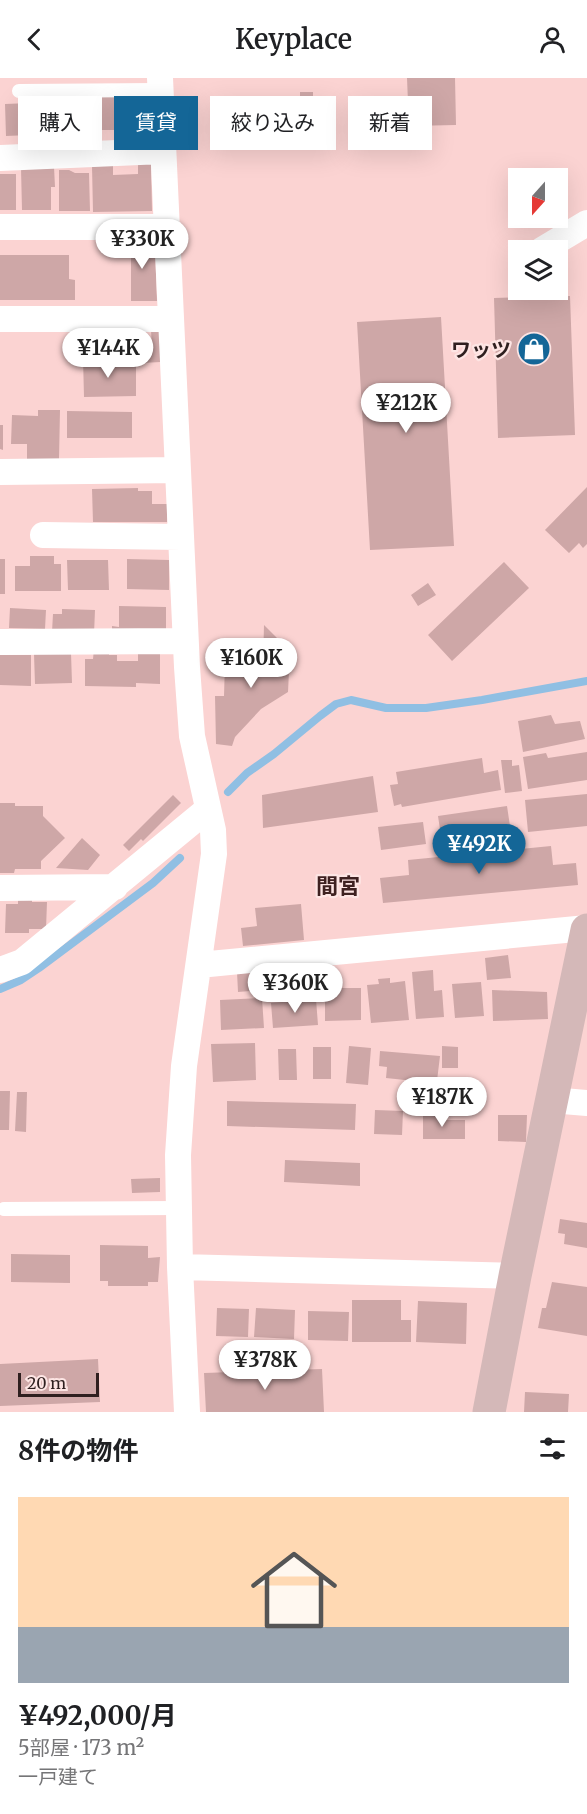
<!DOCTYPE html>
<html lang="ja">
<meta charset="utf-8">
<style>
body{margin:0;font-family:Merriweather,"Noto Sans JP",serif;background:#f2f2f2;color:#202124;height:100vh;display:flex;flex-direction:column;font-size:22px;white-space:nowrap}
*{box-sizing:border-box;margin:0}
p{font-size:20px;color:#757577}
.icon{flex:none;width:33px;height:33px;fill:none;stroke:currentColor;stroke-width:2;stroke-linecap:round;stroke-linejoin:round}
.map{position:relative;height:1334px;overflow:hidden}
.details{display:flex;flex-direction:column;background:#fff;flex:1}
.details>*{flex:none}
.top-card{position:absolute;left:18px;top:18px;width:552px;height:54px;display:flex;gap:12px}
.needle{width:39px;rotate:201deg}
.buttons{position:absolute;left:508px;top:90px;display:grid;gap:12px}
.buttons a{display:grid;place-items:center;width:60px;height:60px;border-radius:0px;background:#fff;box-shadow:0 6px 24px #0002;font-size:30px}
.scale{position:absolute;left:18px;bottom:15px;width:81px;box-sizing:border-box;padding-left:6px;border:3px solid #2e1f1f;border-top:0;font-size:16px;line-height:21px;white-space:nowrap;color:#2e1f1f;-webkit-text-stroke:4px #fde5e4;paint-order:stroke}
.price{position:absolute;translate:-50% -51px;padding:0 14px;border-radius:21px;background:#fff;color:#222;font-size:20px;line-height:39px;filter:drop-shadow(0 2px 3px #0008)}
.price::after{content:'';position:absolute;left:50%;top:36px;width:18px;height:14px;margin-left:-9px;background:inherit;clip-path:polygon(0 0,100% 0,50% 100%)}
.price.on{background:#146697;color:#fff}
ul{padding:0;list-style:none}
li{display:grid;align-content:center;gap:12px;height:318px;padding:0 18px}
li span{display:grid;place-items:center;height:186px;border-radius:0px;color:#555}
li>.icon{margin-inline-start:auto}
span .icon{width:108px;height:108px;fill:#fffc;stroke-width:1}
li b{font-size:26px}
h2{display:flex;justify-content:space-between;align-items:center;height:72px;padding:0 18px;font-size:26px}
.tag{padding:0 21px;border-radius:0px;background:#fff;box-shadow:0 6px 24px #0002;font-size:21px;line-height:54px}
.tag.on{background:#146697;color:#fff}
header{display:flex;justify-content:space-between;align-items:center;height:78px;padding:0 18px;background:#fff;font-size:27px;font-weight:600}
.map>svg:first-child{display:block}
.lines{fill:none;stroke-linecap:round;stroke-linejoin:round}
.stream{stroke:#90bfe3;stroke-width:8}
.building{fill:#cea7a7}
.lane{stroke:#fff;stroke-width:14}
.street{stroke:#fff;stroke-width:26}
.secondary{stroke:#d4b8b8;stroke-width:33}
.labels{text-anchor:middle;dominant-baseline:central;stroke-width:4.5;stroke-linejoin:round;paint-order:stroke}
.poi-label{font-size:20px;font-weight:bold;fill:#2e1f1f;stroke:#fde5e4;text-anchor:end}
.quarter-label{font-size:22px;font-weight:bold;fill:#3e2121;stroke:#fde5e4}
</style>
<header><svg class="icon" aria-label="back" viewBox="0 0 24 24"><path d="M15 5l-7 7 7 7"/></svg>Keyplace<svg class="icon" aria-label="person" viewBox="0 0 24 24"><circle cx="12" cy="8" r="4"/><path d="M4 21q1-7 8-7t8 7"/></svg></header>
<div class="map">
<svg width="587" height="1334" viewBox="0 0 587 1334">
<rect width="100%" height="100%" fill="#fbd3d2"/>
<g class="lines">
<path class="stream" d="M 228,714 L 247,695 L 274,676 L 320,638 L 336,626 L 351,622 L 386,630 L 426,630 L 482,622 L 587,603
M 0,911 L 21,902 L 39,890 L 153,805 L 180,780"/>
</g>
<path class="building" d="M 407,0 L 455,0 L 456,47 L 409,48 Z
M 300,14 L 313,14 L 313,31 L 300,30 Z
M 73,18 L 73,33 L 79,32 L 79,20 L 92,19 L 93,30 L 98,30 L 99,62 L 78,63 L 79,68 L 50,69 L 48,19 Z
M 148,18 L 148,52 L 102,52 L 102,19 Z
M 31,25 L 31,35 L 45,35 L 46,66 L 29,67 L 29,57 L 6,58 L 5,26 Z
M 138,86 L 151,86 L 152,133 L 93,134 L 92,88 L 113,88 L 113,97 L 138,96 Z
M 54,89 L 55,109 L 51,109 L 51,132 L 22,132 L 21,90 Z
M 59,92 L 69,92 L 75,95 L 89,95 L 90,133 L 59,133 Z
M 0,96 L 16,96 L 16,132 L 0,132 Z
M 124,159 L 135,159 L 155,169 L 157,223 L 131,223 L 131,167 L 123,167 Z
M 0,177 L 69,177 L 69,201 L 75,202 L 75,222 L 0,222 Z
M 570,218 L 575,357 L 498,360 L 494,220 Z
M 441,239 L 454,468 L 370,472 L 357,244 Z
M 159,251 L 161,284 L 141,285 L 140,270 L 152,269 L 151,252 Z
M 83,280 L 105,280 L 105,285 L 136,287 L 136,318 L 84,319 Z
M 38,332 L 60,332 L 59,381 L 27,381 L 27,366 L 11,366 L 12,337 L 38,338 Z
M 67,333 L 132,334 L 132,360 L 67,360 Z
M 0,347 L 3,347 L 3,372 L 0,371 Z
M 587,409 L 587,466 L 583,470 L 579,465 L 569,475 L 545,452 Z
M 138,410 L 138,413 L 152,413 L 152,426 L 167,426 L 167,444 L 93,444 L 92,411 Z
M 30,478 L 54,478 L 54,486 L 61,486 L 61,513 L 15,513 L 15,488 L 30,488 Z
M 0,481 L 5,481 L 5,516 L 0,516 Z
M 127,481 L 169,482 L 169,512 L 127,511 Z
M 67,482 L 108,482 L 109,512 L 68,512 Z
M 504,484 L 529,510 L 452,583 L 428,557 Z
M 428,505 L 436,517 L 418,528 L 411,517 Z
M 119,528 L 166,529 L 166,554 L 112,553 L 112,548 L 119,549 Z
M 10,530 L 46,532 L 45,551 L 9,550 Z
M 62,531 L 95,532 L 94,556 L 52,554 L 53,536 L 62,536 Z
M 264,547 L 290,573 L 288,614 L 261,631 L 235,659 L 232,668 L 216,666 L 215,618 L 224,618 L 225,585 L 263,585 Z
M 94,571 L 109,572 L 109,577 L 117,577 L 117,583 L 138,583 L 138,574 L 160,574 L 160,606 L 136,605 L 136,609 L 85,608 L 85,581 L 93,581 Z
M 71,575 L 72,605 L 35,606 L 34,576 Z
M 0,577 L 31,577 L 31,608 L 0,607 Z
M 551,637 L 555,646 L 580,643 L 585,661 L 523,674 L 518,643 Z
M 587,674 L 587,702 L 528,711 L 523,679 L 546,675 L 548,680 Z
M 482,680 L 484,695 L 498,692 L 501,712 L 402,729 L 401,726 L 394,728 L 390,707 L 398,706 L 396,694 Z
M 501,682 L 512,682 L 512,688 L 519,687 L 522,713 L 505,715 Z
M 373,698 L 378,734 L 263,750 L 262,717 Z
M 587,716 L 587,748 L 528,754 L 525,722 Z
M 173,717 L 181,725 L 143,763 L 141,761 L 129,773 L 123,767 Z
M 0,725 L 15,725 L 15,728 L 43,728 L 43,738 L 65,760 L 41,783 L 41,791 L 15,791 L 14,795 L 0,795 Z
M 507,728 L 511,755 L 442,765 L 438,738 Z
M 423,744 L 426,766 L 381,772 L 378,749 Z
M 82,760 L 100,777 L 88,792 L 56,790 Z
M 551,768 L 553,787 L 576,785 L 578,807 L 383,825 L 380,800 L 409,797 L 408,782 Z
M 18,819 L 32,820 L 32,824 L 47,824 L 46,851 L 29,851 L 29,855 L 5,855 L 6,826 L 18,826 Z
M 301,826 L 304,862 L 243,868 L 241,850 L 257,848 L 255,830 Z
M 508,877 L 511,900 L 487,902 L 485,880 Z
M 433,892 L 434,913 L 442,912 L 444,939 L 416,941 L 412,894 Z
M 262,893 L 263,912 L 238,914 L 237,894 Z
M 390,900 L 390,905 L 405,903 L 409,942 L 371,945 L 367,907 L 379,906 L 378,901 Z
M 481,904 L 484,938 L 455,940 L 452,906 Z
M 325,910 L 361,910 L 361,942 L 325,943 Z
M 492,912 L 547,914 L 548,941 L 493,943 Z
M 262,920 L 264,950 L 221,952 L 220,922 Z
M 316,921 L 318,947 L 273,950 L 271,925 Z
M 255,965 L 256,1002 L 213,1004 L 211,966 Z
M 349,968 L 371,970 L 368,1007 L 346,1005 Z
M 442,968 L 458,969 L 458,990 L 442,990 Z
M 313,969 L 331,969 L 331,1001 L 313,1001 Z
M 278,971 L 296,971 L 297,1002 L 279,1002 Z
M 380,973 L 440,978 L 436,1011 L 405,1008 L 405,1002 L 386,1000 L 387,989 L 379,988 Z
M 0,1013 L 10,1013 L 9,1052 L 0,1052 Z
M 17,1014 L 27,1014 L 26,1054 L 15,1053 Z
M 227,1023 L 356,1026 L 355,1052 L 227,1048 Z
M 375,1032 L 403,1033 L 402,1057 L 374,1056 Z
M 423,1035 L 438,1035 L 438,1042 L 465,1042 L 465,1061 L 423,1061 Z
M 498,1037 L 527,1037 L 526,1064 L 498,1063 Z
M 285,1082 L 360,1085 L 360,1108 L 284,1104 Z
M 160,1100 L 160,1114 L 132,1115 L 131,1101 Z
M 560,1141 L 587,1145 L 587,1170 L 564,1166 L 565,1156 L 558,1155 Z
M 100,1167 L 148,1168 L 148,1180 L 160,1179 L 158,1204 L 148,1204 L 148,1208 L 108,1208 L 108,1203 L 100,1203 Z
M 11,1176 L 70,1177 L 70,1205 L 11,1204 Z
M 552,1204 L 587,1209 L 587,1258 L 538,1250 L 542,1230 L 546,1230 Z
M 352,1222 L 401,1222 L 401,1242 L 411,1242 L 411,1264 L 352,1264 Z
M 418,1223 L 467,1225 L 466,1266 L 416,1264 Z
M 217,1230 L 249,1231 L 248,1259 L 216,1258 Z
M 256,1230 L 295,1232 L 294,1261 L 254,1259 Z
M 308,1233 L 349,1234 L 348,1263 L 308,1262 Z
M 98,1281 L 100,1324 L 0,1328 L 0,1286 Z
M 322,1291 L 324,1334 L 206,1334 L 204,1295 Z
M 525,1314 L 569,1316 L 568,1334 L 524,1334 Z"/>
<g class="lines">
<path class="lane" d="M 19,13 L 161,12
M 4,1131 L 179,1130"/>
<path class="street" d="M 160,0 L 187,589 L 192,658 L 213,752 L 214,776 L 184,988 L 178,1077 L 180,1189 L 187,1334
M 0,80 L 163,73
M 0,149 L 167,149
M 542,172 L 587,145
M 0,241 L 171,241
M 0,394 L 178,392
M 43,457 L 181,459
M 0,564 L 185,563
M 0,810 L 115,809
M 199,887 L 587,850
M 0,892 L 22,884 L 208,731
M 551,1022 L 587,1025
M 180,1189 L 515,1198"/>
<path class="secondary" d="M 489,1334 L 515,1198 L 587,852"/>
</g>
<defs>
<symbol id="shop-disc" viewBox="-11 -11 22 22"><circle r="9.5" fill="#146697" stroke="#fde5e4"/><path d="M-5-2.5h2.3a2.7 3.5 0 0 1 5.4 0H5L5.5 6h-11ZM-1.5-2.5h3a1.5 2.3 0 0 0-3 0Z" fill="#fff"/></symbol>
</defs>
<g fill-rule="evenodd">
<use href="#shop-disc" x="515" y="252" width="38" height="38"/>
</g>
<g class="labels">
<g class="poi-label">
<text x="511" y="271">ワッツ</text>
</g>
<g class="quarter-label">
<text x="338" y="808">間宮</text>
</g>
</g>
</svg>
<div class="buttons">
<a><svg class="needle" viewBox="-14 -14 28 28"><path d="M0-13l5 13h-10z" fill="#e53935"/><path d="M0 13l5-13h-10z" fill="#757577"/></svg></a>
<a><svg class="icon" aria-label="layers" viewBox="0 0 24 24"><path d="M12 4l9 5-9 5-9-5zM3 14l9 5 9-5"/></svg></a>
</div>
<div class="scale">20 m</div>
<b class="price" style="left:142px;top:192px">¥330K</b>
<b class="price" style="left:108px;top:301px">¥144K</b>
<b class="price" style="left:406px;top:356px">¥212K</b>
<b class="price" style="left:251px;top:611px">¥160K</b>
<b class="price on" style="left:479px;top:797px">¥492K</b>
<b class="price" style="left:295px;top:936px">¥360K</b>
<b class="price" style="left:442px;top:1050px">¥187K</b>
<b class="price" style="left:265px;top:1313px">¥378K</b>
<div class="top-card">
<a class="tag">購入</a>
<a class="tag on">賃貸</a>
<a class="tag">絞り込み</a>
<a class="tag">新着</a>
</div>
</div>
<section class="details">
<h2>8件の物件<svg class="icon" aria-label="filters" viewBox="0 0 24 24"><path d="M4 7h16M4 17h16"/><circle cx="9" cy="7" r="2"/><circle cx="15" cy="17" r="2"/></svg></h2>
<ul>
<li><span style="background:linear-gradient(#ffd9b3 70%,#9aa5b1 0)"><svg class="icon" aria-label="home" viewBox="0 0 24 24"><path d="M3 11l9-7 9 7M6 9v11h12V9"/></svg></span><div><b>¥492,000/月</b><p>5部屋 · 173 m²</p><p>一戸建て</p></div></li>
</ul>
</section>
